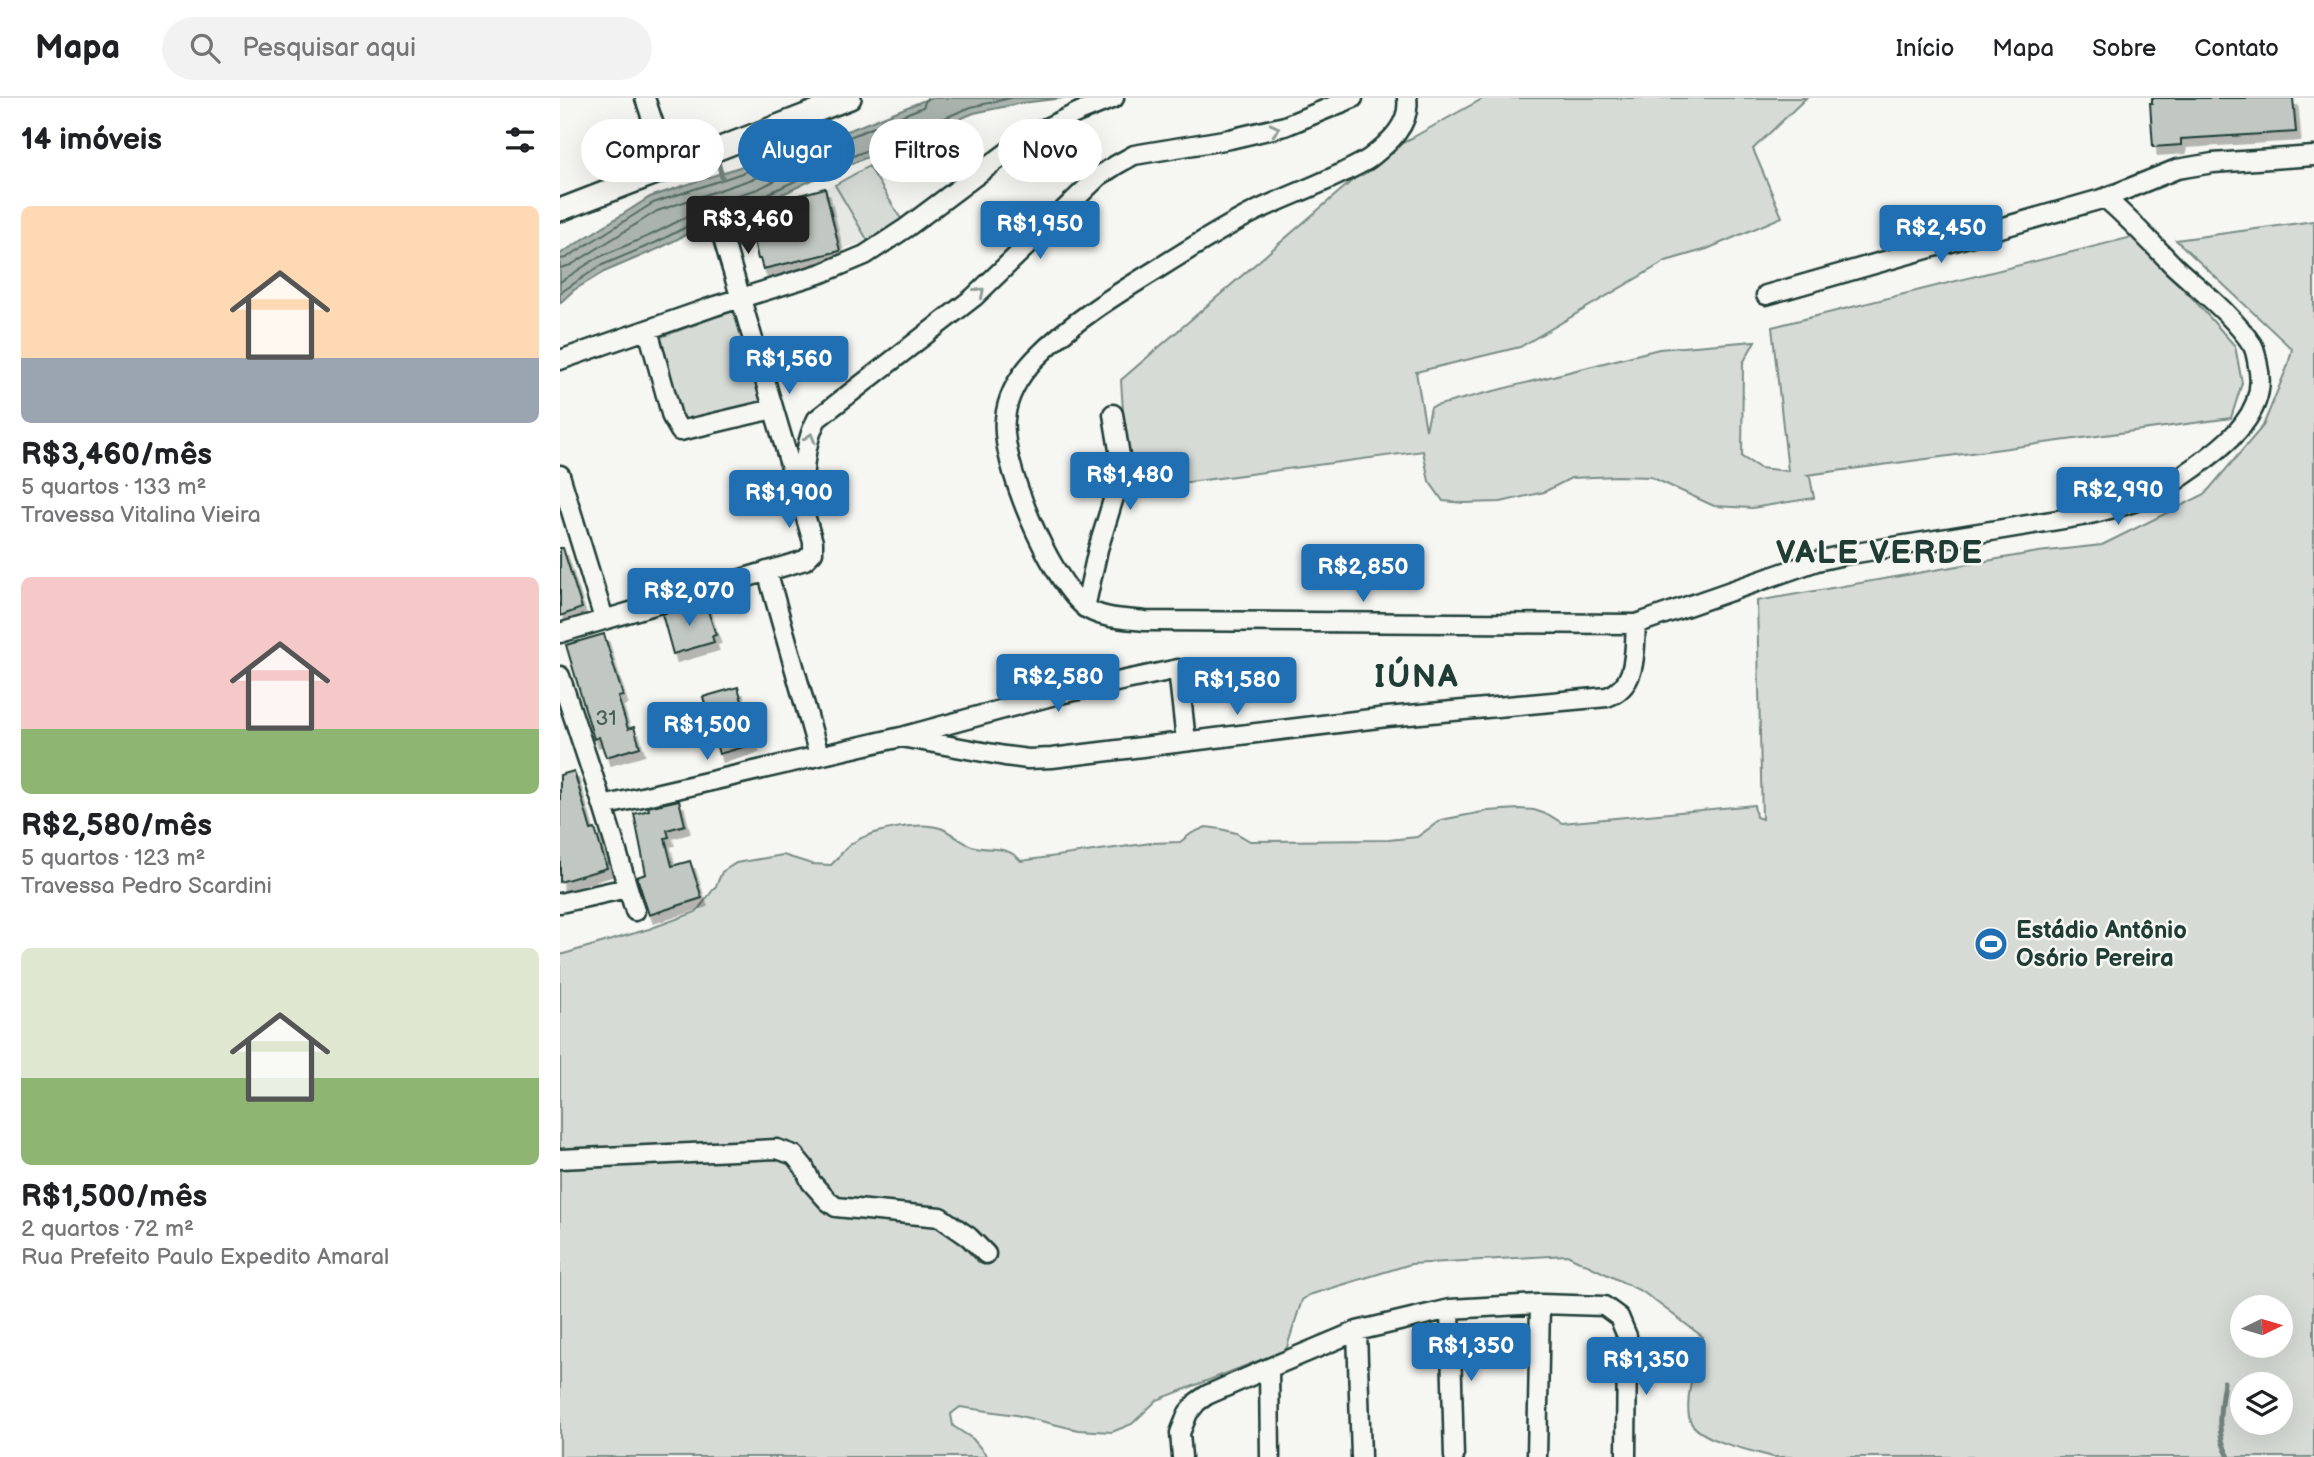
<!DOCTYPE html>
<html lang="pt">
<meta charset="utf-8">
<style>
body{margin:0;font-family:"Balsamiq Sans",sans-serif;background:#f2f2f2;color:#202124;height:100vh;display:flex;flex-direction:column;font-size:26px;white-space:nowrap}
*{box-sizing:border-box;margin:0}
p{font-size:23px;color:#757577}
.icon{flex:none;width:38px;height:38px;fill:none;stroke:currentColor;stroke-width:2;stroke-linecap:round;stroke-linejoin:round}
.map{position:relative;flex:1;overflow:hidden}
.drawer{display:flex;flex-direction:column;background:#fff;width:560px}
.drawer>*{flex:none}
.banner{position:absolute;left:21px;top:21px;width:665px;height:63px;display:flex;gap:14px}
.needle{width:46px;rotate:85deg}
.controls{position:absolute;left:1670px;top:1197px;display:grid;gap:14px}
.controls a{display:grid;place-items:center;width:63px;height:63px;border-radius:50%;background:#fff;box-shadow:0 7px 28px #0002;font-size:35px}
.price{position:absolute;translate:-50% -60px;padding:0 16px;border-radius:7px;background:#1f6fb2;color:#fff;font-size:23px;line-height:46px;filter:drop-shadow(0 2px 4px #0008)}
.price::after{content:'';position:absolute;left:50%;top:42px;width:21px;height:16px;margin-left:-10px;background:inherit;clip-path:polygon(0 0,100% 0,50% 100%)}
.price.current{background:#222;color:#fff}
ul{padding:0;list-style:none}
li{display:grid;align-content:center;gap:14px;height:371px;padding:0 21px}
li span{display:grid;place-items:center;height:217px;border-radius:10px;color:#555}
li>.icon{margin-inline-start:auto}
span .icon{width:126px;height:126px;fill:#fffc;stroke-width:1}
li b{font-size:30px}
h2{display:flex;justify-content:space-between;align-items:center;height:84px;padding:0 21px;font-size:30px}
.pill{padding:0 24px;border-radius:32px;background:#fff;box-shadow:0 7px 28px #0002;font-size:24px;line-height:63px}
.pill.current{background:#1f6fb2;color:#fff}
header{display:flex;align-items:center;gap:42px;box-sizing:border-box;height:98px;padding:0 35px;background:#fff;border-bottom:2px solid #e0e0e0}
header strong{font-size:33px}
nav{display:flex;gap:38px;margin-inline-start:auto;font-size:24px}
.search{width:490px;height:63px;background:#f2f2f2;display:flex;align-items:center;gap:18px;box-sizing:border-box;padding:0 24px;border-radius:38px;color:#757577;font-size:26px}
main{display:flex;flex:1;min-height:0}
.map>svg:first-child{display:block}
.built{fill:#e6e8e4}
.green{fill:#d6dbd6;stroke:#7a8c85;stroke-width:2;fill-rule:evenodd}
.water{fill:#aab3ae;stroke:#72847d;stroke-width:2}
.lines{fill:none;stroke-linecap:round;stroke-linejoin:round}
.shore{stroke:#576c65;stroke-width:2}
.stream{stroke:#72847d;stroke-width:5}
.building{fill:#c1c8c3;stroke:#1f3d34;stroke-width:2;filter:url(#shadow)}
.minor-casing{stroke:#1f3d34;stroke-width:23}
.major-casing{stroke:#1f3d34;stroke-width:26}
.minor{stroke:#f6f6f2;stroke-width:18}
.major{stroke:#f6f6f2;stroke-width:21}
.oneway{stroke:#8a9a93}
.labels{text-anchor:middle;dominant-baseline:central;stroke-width:5;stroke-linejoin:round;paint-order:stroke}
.number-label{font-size:21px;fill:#486058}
.poi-label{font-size:24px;font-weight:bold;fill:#1f3d34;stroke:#f6f6f2;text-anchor:start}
.district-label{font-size:32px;font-weight:bold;letter-spacing:2px;fill:#1f3d34;stroke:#f6f6f2}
</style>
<header>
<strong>Mapa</strong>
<div class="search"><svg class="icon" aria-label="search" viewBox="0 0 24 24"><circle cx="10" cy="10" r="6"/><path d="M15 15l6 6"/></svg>Pesquisar aqui</div>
<nav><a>Início</a><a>Mapa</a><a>Sobre</a><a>Contato</a></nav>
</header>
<main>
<section class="drawer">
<h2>14 imóveis<svg class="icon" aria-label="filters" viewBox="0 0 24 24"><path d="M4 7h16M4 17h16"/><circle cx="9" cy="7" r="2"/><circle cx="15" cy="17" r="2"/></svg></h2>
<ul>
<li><span style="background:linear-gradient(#ffd9b3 70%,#9aa5b1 0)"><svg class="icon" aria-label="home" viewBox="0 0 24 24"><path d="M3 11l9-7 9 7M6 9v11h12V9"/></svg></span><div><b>R$3,460/mês</b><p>5 quartos · 133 m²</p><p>Travessa Vitalina Vieira</p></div></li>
<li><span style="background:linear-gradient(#f6c9c9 70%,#8fb573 0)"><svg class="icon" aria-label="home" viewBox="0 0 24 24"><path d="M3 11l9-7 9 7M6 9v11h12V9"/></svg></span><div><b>R$2,580/mês</b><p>5 quartos · 123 m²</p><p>Travessa Pedro Scardini</p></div></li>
<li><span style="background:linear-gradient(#dfe7d0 60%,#8fb573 0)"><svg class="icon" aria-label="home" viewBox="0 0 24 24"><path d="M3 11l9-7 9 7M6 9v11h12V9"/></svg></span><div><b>R$1,500/mês</b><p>2 quartos · 72 m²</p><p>Rua Prefeito Paulo Expedito Amaral</p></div></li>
</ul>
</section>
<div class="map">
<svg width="1754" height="1359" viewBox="0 0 1754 1359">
<defs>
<filter id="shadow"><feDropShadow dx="4.5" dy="8" stdDeviation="0" flood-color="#0004"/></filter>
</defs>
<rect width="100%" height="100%" fill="#f6f6f2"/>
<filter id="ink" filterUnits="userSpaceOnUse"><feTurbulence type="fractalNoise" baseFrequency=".0143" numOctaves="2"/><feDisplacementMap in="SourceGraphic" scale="14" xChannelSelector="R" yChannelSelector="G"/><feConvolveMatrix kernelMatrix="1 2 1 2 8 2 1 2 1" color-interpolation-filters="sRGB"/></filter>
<g filter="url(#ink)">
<path class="built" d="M 309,68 L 343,124 L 308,143 L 250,160 L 236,98 L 275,87 Z"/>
<path class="green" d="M 924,0 L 1246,0 L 1193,51 L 1222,119 L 1147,151 L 1106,163 L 960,249 L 856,274 L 866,332 L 871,309 L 1099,251 L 1195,243 L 1183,265 L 1182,359 L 1200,370 L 1228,373 L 1212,229 L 1572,139 L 1636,204 L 1675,248 L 1682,285 L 1671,320 L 1247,377 L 1250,379 L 1254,400 L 1192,410 L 1154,408 L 1091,379 L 1057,378 L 1011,380 L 984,394 L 941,404 L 904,405 L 883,403 L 869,383 L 863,353 L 568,392 L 561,282 L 823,56 Z
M 309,68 L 343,124 L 308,143 L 275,87 Z
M 1754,123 L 1754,1359 L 1213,1359 C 1194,1353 1132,1342 1129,1319 C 1125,1293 1137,1264 1143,1239 L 1083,1194 L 1007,1157 L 851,1166 L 749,1197 L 742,1202 L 726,1252 L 597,1302 L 572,1326 L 552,1334 L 518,1332 L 456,1317 L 400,1309 L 391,1316 L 393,1328 L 413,1341 L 428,1359 L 0,1359 L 0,857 L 89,831 L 136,814 L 156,788 L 162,774 L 176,765 L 223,757 L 252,766 L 271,767 C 278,760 285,749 294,744 C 313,732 362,722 383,731 C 393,736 401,744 412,748 C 431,754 446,746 461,763 L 591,745 L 620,744 L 632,735 L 646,729 L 661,731 L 676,735 L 690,743 L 829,742 L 857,739 L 881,722 L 928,713 L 959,711 L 974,712 L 989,717 L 1002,725 L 1194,707 L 1196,719 L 1202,721 L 1197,503 L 1478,454 L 1542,447 L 1645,396 L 1703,328 L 1728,267 L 1732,251 L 1616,142 ZM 1682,1209 L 1720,1209 L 1720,1248 L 1682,1248 ZM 1682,1286 L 1720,1286 L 1720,1325 L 1682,1325 Z
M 175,212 L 201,305 L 123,328 L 98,240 Z"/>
<path class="water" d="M 370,0 L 503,0 L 462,5 L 414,15 L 252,82 L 204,105 L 164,117 L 100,150 L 44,174 L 14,192 L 0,205 L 0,156 L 90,99 L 290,32 Z"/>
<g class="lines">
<path class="shore" d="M 0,161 L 6,160 L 93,105 L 292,38 L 363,9 L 367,0
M 0,170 L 11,167 L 97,113 L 225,70 L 229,72 L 228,76 L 198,91 L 158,103 L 93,136 L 37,160 L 0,184
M 0,195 L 40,168 L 97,144 L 161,111 L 201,99 L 250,76 L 411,9 L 451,0"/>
<path class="stream" d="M 158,63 L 162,80
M 1664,1284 C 1660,1310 1655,1336 1669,1359"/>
</g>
<path class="building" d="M 1592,0 L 1733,0 L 1736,34 L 1621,41 L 1621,47 L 1593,49 L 1590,5 L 1592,5 Z
M 265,90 L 280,153 L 203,171 L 200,161 L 198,161 L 187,112 L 236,100 L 236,98 Z
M 0,450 L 3,450 L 22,510 L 0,518 Z
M 145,504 L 156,537 L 152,538 L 154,544 L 113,556 L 102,516 Z
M 44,536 L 63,598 L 58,599 L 68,631 L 74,629 L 80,649 L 46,659 L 39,639 L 34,641 L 6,547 Z
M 178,589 L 194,646 L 159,656 L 143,599 Z
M 14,673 L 31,732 L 35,731 L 47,770 L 0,784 L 0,677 Z
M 119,702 L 125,727 L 107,732 L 109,739 L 105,740 L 112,768 L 130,763 L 142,800 L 89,817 L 77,779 L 86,776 L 74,716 L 89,712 L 88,709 Z"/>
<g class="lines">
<defs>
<path id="minor" d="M 85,0 L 108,69
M 847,0 C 851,26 829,45 810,60 C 802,66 791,70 782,75 C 752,90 720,101 690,116 C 659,132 629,151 599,170 C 555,197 511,224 475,261 C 459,278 447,298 445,321 C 440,365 490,480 524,508 C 538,521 567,521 585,523 L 1076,526 L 1257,463 L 1284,457 L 1522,418 C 1546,412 1571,407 1593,396 C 1608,389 1621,379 1634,370 C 1666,346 1709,315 1698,268 C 1697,262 1696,254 1693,248 C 1673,217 1640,192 1614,168 C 1591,145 1570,121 1545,100
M 1206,197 L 1545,100 L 1617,71 L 1653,65 L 1754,58
M 88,232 L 112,319 L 120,333 L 213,311
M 0,262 L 155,208 L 262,175 L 305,157 L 346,130 L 469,38 L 519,14 L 554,0
M 0,377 L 44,521
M 241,407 C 244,379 243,347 257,321 L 414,199 L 539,78 L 556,67 L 574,57 L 670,41 L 725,28 L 793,0
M 207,473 L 259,657
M 525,510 L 538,451 L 558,386 L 560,358 L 553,316
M 0,535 L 245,462 L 253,454 L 253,444 L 159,127
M 0,578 L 43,708 L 75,813
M 345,638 L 495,597 L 618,571 L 626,643
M 43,708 L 341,639 L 445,658 L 468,661 L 492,660 L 827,619 L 1047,599 C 1078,588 1074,554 1076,526
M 0,805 L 67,790
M 0,1061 L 217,1051 L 234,1057 L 244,1069 L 251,1084 L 268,1103 L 276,1109 L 380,1119 L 409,1139 L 426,1156
M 890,1211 L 894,1359
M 797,1233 L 801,1359
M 709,1270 L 710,1359
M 622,1359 L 620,1335 L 628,1315 L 637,1304 L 647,1297 L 709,1270 L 797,1233 L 890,1211 L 980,1206 L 1044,1208 L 1059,1219 L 1067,1238 L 1066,1359
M 977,1359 L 980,1206"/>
<path id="major" d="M 0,112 L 290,0"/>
</defs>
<use href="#minor" class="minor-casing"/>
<use href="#major" class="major-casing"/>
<use href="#minor" class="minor"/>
<use href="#major" class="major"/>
</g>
<defs><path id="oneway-chevron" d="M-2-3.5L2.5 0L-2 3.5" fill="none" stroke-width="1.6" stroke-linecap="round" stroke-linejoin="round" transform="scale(1.75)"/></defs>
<g class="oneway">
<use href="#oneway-chevron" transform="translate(715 31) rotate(-14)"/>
<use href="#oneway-chevron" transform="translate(420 194) rotate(-41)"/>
<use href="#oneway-chevron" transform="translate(250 340) rotate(-74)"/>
</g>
</g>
<defs>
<symbol id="stadium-disc" viewBox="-11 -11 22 22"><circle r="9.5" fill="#1f6fb2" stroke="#f6f6f2"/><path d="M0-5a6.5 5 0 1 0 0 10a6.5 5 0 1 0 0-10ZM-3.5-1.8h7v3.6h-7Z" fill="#fff"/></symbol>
</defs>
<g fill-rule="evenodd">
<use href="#stadium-disc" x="1412" y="827" width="38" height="38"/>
</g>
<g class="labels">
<g class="number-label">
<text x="46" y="620">31</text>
</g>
<g class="poi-label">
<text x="1456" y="832">Estádio Antônio<tspan x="1456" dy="28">Osório Pereira</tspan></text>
</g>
<g class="district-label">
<text x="1320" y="455">VALE VERDE</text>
<text x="857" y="579">IÚNA</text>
</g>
</g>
</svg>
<div class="controls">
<a><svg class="needle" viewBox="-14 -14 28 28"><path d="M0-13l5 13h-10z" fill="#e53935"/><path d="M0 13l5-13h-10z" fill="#757577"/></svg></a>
<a><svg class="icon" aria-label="layers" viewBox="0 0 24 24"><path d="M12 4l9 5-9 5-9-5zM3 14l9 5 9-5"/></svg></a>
</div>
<b class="price current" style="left:188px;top:158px">R$3,460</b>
<b class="price" style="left:480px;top:163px">R$1,950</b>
<b class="price" style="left:1381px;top:167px">R$2,450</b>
<b class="price" style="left:229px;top:298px">R$1,560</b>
<b class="price" style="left:570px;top:414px">R$1,480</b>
<b class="price" style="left:1558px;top:429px">R$2,990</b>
<b class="price" style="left:229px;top:432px">R$1,900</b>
<b class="price" style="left:803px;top:506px">R$2,850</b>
<b class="price" style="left:129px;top:530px">R$2,070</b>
<b class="price" style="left:498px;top:616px">R$2,580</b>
<b class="price" style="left:677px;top:619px">R$1,580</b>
<b class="price" style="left:147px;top:664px">R$1,500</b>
<b class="price" style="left:911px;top:1285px">R$1,350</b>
<b class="price" style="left:1086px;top:1299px">R$1,350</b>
<div class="banner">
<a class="pill">Comprar</a>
<a class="pill current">Alugar</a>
<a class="pill">Filtros</a>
<a class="pill">Novo</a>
</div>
</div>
</main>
